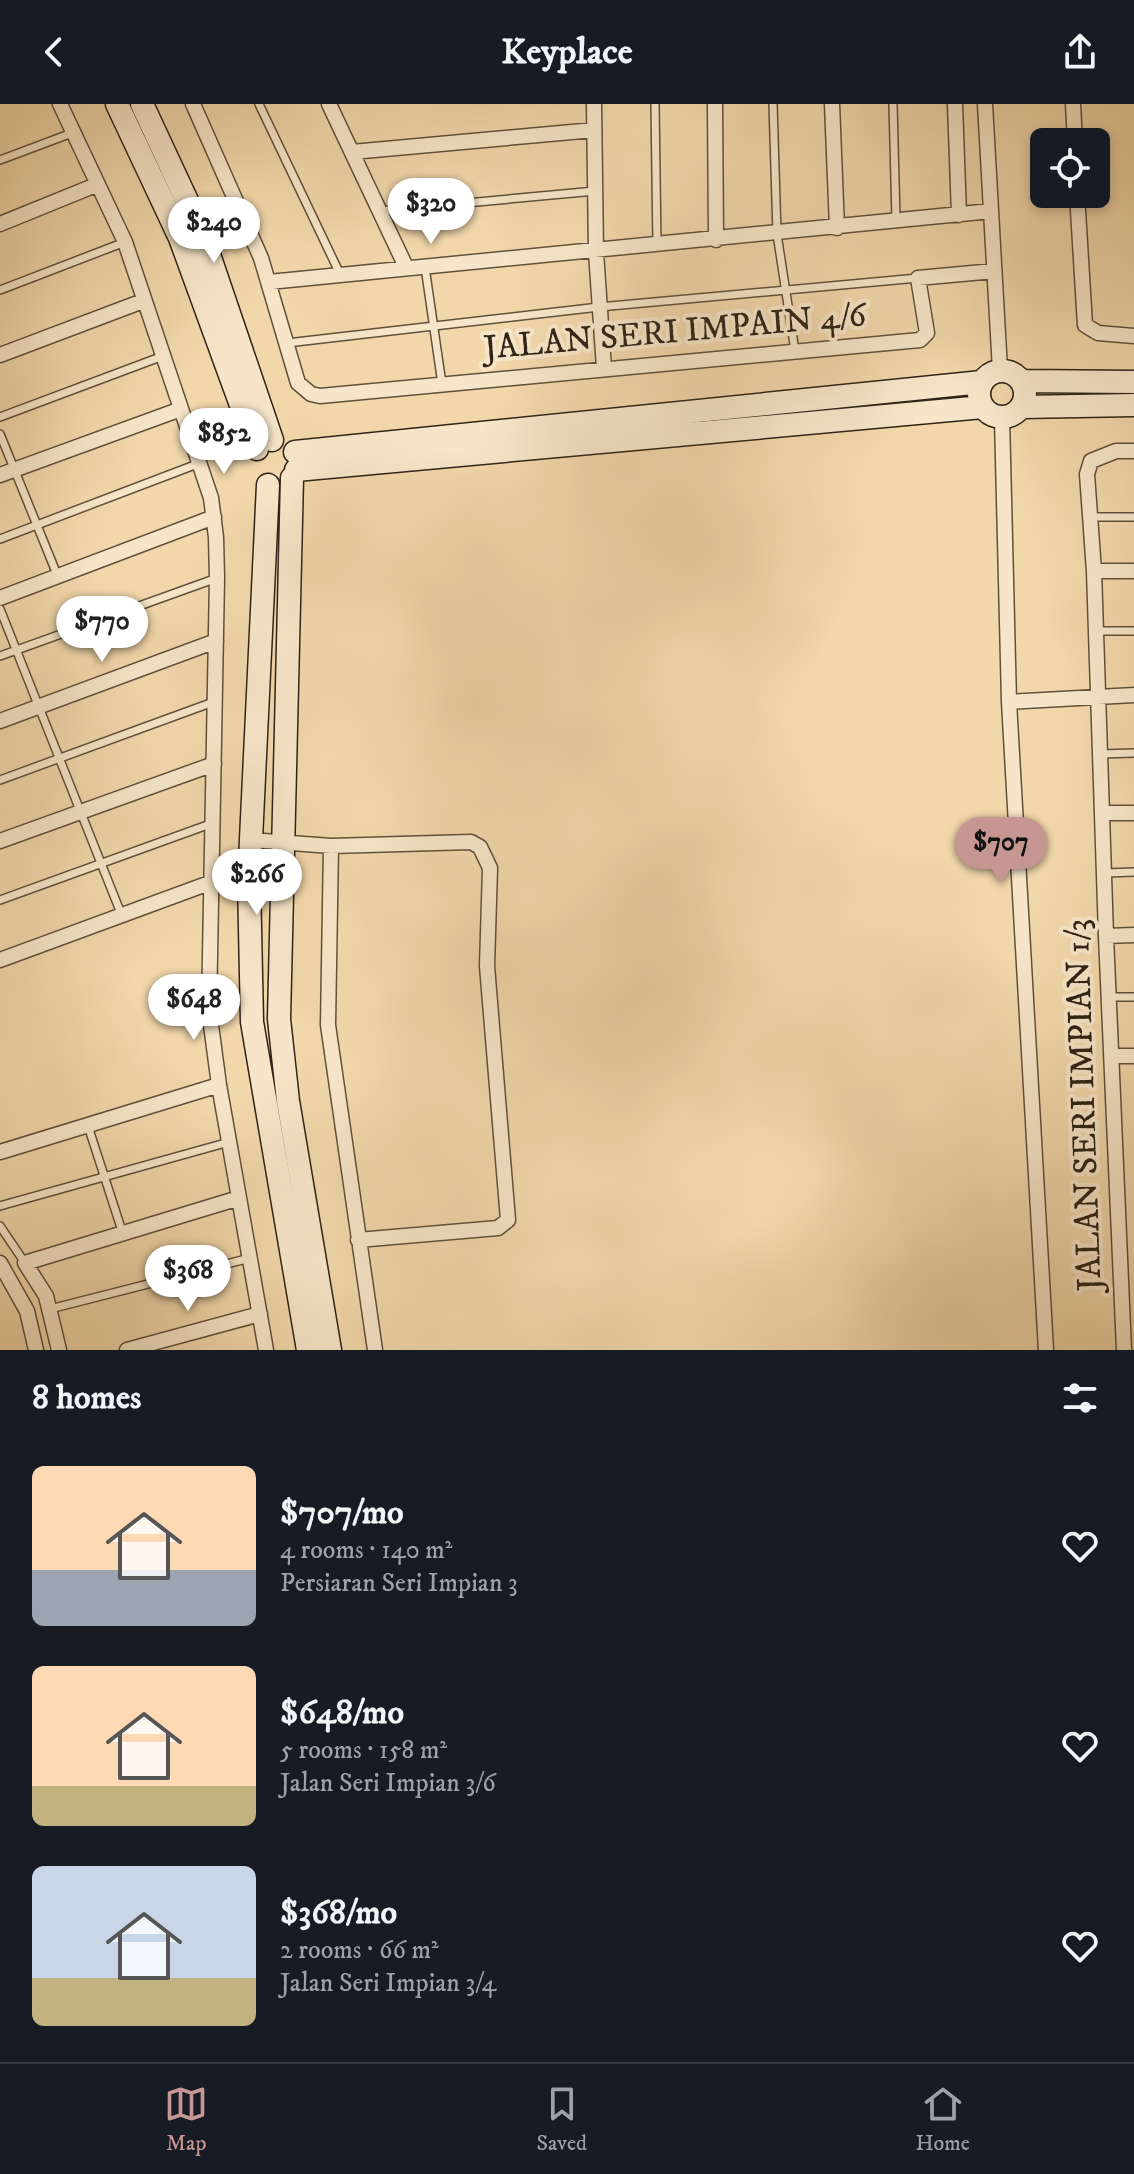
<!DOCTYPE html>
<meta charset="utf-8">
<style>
body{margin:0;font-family:"IM FELL DW Pica",serif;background:#20242c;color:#f1f3f6;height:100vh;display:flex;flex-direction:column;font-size:30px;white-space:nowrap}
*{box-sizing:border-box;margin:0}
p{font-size:26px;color:#9ea1a6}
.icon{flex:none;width:44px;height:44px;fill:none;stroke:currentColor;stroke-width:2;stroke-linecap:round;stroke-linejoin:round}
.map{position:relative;height:1246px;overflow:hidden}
.panel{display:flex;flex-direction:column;background:#171b24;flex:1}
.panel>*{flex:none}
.tools{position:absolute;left:1030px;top:24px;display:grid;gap:16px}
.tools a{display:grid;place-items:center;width:80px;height:80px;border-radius:12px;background:#171b24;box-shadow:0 4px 12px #0003;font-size:40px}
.price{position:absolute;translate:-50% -68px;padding:0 18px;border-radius:28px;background:#fff;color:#222;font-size:26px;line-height:52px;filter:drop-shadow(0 2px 4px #0008)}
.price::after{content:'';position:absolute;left:50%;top:48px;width:24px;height:18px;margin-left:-12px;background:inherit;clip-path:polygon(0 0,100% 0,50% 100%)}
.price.current{background:#c59692;color:#111}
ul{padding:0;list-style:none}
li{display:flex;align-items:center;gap:24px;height:200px;padding:0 32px}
li span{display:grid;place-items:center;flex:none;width:224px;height:160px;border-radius:12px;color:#555}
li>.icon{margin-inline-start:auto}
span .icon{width:96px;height:96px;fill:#fffc;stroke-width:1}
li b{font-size:34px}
h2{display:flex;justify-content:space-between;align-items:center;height:96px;padding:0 32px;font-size:34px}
header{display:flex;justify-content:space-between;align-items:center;height:104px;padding:0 32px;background:#171b24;font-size:36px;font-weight:800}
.menu{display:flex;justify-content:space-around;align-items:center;height:112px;border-top:2px solid #363941;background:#171b24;font-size:22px;color:#9ea1a6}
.menu a{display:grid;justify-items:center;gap:4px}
.menu .current{color:#c59692}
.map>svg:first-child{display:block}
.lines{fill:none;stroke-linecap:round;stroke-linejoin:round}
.lane-casing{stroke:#60513c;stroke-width:10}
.street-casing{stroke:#60513c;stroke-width:17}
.secondary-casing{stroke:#2f2417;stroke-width:25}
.lane{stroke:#f6e5c8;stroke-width:7}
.street{stroke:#f6e5c8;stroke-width:14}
.secondary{stroke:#f6e5c8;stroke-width:22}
.labels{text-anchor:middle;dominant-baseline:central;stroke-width:8;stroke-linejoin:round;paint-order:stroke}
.street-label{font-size:34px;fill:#2f2417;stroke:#f6e5c8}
</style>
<header><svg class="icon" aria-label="back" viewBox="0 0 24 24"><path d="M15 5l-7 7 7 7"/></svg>Keyplace<svg class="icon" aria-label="share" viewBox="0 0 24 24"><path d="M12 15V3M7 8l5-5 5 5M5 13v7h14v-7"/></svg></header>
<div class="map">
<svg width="1134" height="1246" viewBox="0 0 1134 1246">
<rect width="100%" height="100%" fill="#f1d7aa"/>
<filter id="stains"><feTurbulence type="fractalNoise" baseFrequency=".0025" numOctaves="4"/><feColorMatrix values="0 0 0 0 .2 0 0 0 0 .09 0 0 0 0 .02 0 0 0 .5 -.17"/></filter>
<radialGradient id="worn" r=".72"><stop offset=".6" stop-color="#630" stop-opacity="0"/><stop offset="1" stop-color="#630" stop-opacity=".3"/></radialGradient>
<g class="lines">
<defs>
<path id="lane" d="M 259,0 L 340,170
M 655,0 L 657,142
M 773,0 L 777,130 L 795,247
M 893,0 L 896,116
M 0,56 L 72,29
M 380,107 L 595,87
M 425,163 L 442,280
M 0,186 L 125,138
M 287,239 L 599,203 L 918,174
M 0,313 L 163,252
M 0,330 L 58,473
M 1090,413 L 1134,413
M 0,435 L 200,359
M 0,505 L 122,812
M 1096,527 L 1134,527
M 0,552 L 217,474
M 1100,650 L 1134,649
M 0,676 L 216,597
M 1105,769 L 1134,768
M 0,796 L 213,719
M 1109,893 L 1134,893
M 88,1022 L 122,1127
M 0,1102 L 229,1038
M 0,1122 L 25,1159
M 50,1205 L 250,1154"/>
<path id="street" d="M 60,0 L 125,138 L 211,394 L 216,433 L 217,474 L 209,906 L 219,981 L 266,1246
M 193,0 L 261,154 L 298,279 L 311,290 L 320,292 L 920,236 L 927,229 L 918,174 L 994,167
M 329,0 L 406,163
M 594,0 L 596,148 L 604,264
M 715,0 L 716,136
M 832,0 L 837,124
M 955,0 L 959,111
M 985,0 L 1000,266
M 1073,0 L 1075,38
M 352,48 L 594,26
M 1077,90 L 1085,221 L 1098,229 L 1134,232
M 0,120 L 96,81
M 269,178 L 991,107
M 0,251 L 143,197
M 1002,314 L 1009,598 L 1046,1246
M 0,371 L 181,305
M 1094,467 L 1134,467
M 0,494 L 214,413
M 1009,598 L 1134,591
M 0,617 L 216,537
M 1103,709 L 1134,709
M 252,736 L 331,742 L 471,738 L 480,743 L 490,764 L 487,862 L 508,1116 L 498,1124 L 358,1136
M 0,737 L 214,660
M 331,742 L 328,921 L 375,1246
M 1106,832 L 1134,831
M 0,856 L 212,778 L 280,777
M 1111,952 L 1134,952
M 0,1048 L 219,981
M 0,1159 L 27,1207 L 36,1246
M 59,1246 L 46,1192 L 25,1159 L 239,1094
M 127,1246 L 260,1210
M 1124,1246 L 1106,832 L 1094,467 L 1087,370 L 1091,357 L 1116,347 L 1134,347"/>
<path id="secondary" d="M 117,0 L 180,134 L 257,345
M 142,0 L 201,127 L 272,336
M979 290a23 23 0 1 1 46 0a23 23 0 1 1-46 0Z
M 1022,277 L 1134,278
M 1022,303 L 1134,301
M 295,348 L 982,278
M 296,366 L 983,303
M 292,374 L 279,915 L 288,997 L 330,1246
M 268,381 L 249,777 L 252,918 L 308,1246"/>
</defs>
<use href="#lane" class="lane-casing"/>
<use href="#street" class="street-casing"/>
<use href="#secondary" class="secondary-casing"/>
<use href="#lane" class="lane"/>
<use href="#street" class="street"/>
<use href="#secondary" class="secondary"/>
</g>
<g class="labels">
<g class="street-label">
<text transform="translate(675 228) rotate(-5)">JALAN SERI IMPAIN 4/6</text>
<text transform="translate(1084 1001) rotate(-92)">JALAN SERI IMPIAN 1/3</text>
</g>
</g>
<rect width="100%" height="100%" filter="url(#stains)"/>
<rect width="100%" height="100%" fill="url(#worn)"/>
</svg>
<div class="tools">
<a><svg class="icon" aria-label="locate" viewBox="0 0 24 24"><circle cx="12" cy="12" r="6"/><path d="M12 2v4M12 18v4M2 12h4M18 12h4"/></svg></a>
</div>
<b class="price" style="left:431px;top:142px">$320</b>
<b class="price" style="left:214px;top:161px">$240</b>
<b class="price" style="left:224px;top:372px">$852</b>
<b class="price" style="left:102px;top:560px">$770</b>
<b class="price current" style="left:1001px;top:781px">$707</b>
<b class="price" style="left:257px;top:813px">$266</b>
<b class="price" style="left:194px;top:938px">$648</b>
<b class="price" style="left:188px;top:1209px">$368</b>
</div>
<section class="panel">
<h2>8 homes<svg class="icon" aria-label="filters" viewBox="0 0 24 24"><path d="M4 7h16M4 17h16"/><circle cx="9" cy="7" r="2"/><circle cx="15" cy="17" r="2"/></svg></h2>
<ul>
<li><span style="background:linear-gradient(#ffd9b3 65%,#9aa5b1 0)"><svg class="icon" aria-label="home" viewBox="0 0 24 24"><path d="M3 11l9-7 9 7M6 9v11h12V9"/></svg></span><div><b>$707/mo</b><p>4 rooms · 140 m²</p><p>Persiaran Seri Impian 3</p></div><svg class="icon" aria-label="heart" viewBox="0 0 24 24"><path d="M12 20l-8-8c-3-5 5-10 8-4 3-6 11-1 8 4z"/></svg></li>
<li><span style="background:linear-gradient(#ffd9b3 75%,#c2b280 0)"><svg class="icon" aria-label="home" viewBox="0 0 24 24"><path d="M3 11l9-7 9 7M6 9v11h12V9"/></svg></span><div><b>$648/mo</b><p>5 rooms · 158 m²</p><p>Jalan Seri Impian 3/6</p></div><svg class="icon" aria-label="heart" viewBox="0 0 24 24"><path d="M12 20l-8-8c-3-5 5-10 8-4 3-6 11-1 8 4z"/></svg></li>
<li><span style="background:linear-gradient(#c9d6e8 70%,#c2b280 0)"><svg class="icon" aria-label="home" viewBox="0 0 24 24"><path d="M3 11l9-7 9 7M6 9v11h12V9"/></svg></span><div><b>$368/mo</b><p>2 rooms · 66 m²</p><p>Jalan Seri Impian 3/4</p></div><svg class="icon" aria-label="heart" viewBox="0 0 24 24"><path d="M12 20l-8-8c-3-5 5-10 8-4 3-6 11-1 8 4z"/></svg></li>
</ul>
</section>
<nav class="menu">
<a class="current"><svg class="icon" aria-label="map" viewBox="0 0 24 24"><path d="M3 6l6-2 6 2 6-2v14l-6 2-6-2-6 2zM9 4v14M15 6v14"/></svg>Map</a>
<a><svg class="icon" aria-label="saved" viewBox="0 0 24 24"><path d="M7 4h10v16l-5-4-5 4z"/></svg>Saved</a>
<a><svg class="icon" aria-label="home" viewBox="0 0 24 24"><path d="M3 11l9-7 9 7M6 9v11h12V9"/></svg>Home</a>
</nav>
